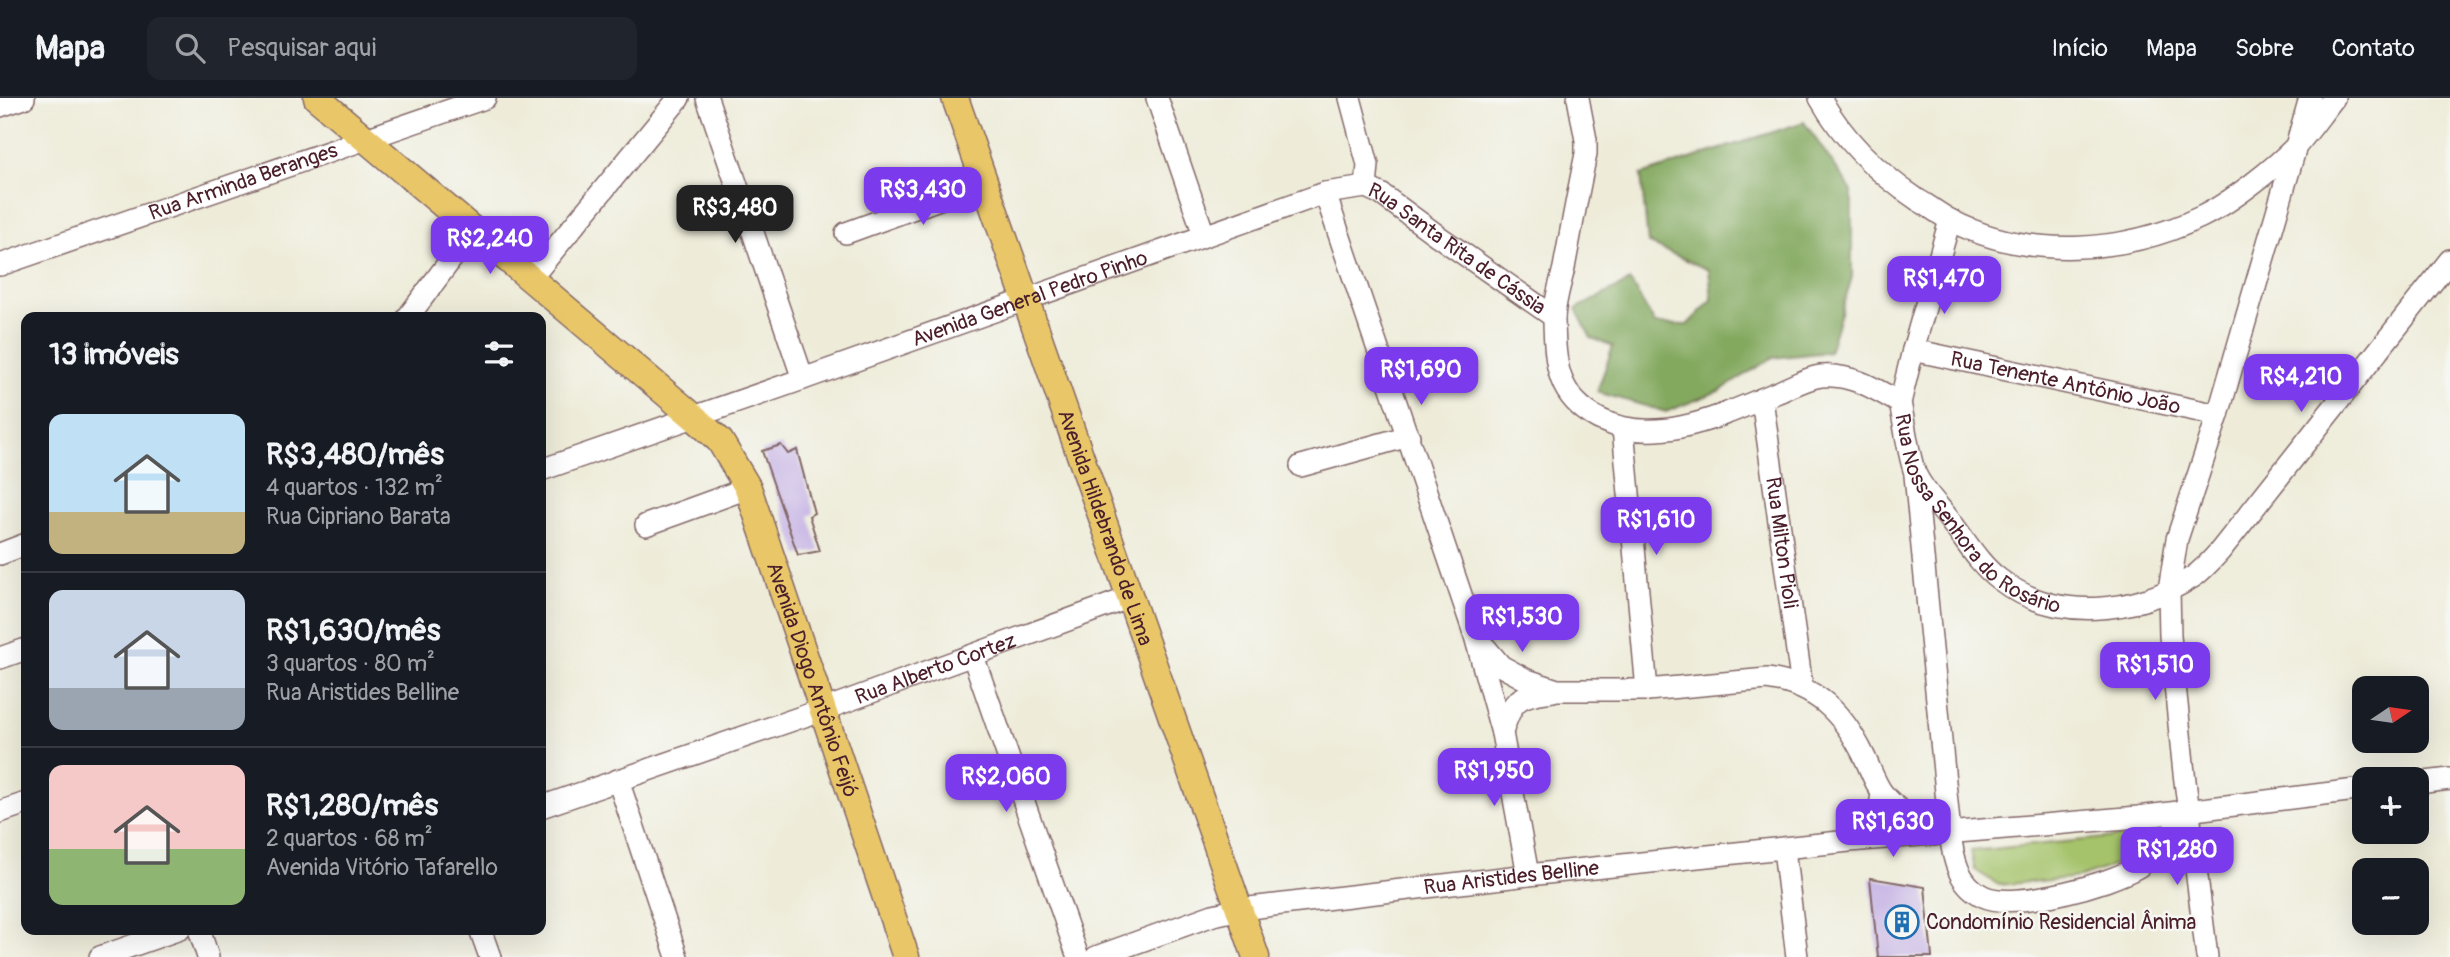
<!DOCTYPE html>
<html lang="pt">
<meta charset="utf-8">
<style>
body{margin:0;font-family:Pangolin,sans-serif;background:#20242c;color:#f1f3f6;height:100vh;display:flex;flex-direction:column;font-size:26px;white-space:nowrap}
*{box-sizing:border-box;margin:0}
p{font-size:23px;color:#9ea1a6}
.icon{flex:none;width:38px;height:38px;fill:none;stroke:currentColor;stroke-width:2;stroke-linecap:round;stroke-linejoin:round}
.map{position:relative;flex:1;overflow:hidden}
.drawer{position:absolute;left:21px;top:214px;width:525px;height:623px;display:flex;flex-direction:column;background:#171b24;border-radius:14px;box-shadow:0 7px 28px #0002}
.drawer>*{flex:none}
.needle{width:46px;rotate:77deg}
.fabs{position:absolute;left:2352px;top:578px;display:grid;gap:14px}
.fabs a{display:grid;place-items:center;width:77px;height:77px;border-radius:14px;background:#171b24;box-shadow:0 7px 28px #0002;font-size:35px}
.price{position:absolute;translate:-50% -60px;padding:0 16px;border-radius:14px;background:#7c3aed;color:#fff;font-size:23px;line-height:46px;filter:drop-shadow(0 2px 4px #0008)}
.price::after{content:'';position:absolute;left:50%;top:42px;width:21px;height:16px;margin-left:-10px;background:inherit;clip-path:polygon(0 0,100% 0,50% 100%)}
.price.active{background:#222;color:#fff}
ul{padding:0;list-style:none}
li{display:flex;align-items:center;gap:21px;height:175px;padding:0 28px}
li+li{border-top:2px solid #363941}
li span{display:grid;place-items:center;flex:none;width:196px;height:140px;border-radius:14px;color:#555}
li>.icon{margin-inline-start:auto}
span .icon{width:84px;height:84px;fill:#fffc;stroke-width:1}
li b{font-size:30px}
h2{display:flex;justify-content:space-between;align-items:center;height:84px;padding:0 28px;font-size:30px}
header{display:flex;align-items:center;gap:42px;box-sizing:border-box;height:98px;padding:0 35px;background:#171b24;border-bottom:2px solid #363941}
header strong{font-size:33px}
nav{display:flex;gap:38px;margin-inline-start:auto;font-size:24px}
.search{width:490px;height:63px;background:#20242c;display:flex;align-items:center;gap:18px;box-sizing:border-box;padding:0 24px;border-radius:14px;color:#9ea1a6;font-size:26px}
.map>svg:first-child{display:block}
.green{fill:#a4c36a;stroke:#77714a;stroke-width:2}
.forest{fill:#83a95e;stroke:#666444;stroke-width:2}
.building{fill:#c3afe4}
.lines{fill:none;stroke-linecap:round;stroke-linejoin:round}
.minor-casing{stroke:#836768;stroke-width:24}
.major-casing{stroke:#836768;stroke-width:29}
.minor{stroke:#fff;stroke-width:21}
.major{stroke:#e9c769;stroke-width:26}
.labels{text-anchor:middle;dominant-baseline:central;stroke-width:5;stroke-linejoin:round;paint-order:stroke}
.street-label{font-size:21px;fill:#4a1f2b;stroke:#f6f6f2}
.poi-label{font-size:21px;fill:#4a1f2b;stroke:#f6f6f2;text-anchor:start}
</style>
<header>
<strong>Mapa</strong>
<div class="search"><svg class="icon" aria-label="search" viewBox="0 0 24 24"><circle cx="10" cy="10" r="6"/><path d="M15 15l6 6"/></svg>Pesquisar aqui</div>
<nav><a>Início</a><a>Mapa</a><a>Sobre</a><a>Contato</a></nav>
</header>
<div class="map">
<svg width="2450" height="859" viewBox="0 0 2450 859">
<rect width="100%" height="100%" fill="#f6f6f2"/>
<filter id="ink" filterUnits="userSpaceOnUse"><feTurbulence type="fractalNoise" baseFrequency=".0143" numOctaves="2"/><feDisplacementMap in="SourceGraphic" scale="14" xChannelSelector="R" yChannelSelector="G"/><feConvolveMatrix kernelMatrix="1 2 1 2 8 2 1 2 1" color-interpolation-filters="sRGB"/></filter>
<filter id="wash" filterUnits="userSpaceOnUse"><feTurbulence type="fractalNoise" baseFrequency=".00686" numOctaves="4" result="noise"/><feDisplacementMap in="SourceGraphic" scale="28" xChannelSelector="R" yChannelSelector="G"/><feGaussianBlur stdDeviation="1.57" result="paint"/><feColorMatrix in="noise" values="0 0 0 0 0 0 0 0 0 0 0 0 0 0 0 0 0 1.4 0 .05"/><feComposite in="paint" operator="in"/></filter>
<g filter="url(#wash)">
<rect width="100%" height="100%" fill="#eeecd9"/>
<path class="green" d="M 2135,737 L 2144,748 L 2130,762 L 2081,779 L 1999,787 L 1975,772 L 1971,753 Z"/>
<path class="forest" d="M 1804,24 L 1852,93 L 1852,179 L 1829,254 L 1772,260 L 1721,292 L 1666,314 L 1597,294 L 1613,248 L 1591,240 L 1576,211 L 1630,183 L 1655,226 L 1687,227 L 1712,202 L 1709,172 L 1648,145 L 1641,77 Z"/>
<g id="blocks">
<path class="building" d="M 781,347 L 788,356 L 797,352 L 814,415 L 809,418 L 820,453 L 798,457 L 762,353 Z
M 1870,780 L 1925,789 L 1932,859 L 1878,859 Z"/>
</g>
</g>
<g filter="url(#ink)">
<use href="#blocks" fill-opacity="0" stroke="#836768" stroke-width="2"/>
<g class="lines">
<defs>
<g id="minor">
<path d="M 707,0 L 803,281"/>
<path d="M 1157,0 L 1204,137"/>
<path d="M 1350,0 L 1368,67 L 1366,89"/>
<path id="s1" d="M 1578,0 L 1586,42 L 1586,56 C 1578,94 1571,132 1564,170 C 1560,187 1554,205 1554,222 C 1555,267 1557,299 1599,321 C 1656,350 1723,317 1776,295 C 1791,289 1806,280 1821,278 C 1850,275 1876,291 1900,305 C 1904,322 1909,363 1916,377 C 1924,394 1940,409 1951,424 C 1966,443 1979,466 1999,481 C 2056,525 2135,516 2193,479 C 2203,472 2212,462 2220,453 L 2450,162"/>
<path d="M 1820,0 C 1843,41 1879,76 1918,102 C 1929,108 1939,116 1950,122 C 2026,162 2124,156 2201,119 C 2230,105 2275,70 2298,46 C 2311,31 2322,15 2334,0"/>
<path d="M 0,8 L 24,0"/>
<path id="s2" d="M 1366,89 L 1381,96 L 1438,138 L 1554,219"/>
<path d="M 1325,95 L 1475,538 L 1502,635 L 1528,777"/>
<path d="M 846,135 L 986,84"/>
<path id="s3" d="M 0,167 L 485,0"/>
<path d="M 530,181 L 679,0"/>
<path d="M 408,219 L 473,132"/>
<path id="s4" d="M 1913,252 L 2218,317"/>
<path id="s5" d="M 1762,301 L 1802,589"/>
<path d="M 1900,305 L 1913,252 L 1950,122"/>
<path d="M 1623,330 L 1647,592"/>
<path d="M 1301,368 L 1409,338"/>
<path id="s6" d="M 541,372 L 803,281 L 1325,95 L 1366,89"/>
<path d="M 1915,377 L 1950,735 C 1953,760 1958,786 1983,798 C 2014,813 2109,786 2138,769 C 2158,756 2173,732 2188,713"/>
<path d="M 646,427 L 748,390"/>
<path d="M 0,456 L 26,446"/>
<path d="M 1479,542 L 1501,568 L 1527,582 L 1557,592 L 1647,592 L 1767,581 C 1816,587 1843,615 1864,658 C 1870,670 1875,686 1883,696 C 1898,713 1916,725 1934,737"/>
<path d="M 973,558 L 1078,859"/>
<path d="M 0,560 L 26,551"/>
<path d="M 1502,635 C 1512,601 1518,597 1553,593"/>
<path d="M 618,682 L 677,859"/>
<path d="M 2417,685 L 2450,681"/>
<path id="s7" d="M 541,709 L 839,606 L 1131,499"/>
<path d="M 0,714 L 26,705"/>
<path d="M 1851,742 C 1871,732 1880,717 1882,695"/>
<path d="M 1784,751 L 1797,859"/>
<path d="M 199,831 L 208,859"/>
<path d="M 480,831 L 490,859"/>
<path d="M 100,859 L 180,831"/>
<path id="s8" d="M 1096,859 L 1213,817 L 1241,811 L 1528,777 L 1849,743 L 2138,719 L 2364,691"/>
<path d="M 2207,859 L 2184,675 L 2170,538 L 2169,492 L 2177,441 L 2218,317 L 2310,0"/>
</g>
<g id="major">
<path id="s9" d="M 317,0 L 694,319 L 720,343 L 748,390 L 906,859"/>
<path id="s10" d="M 955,0 L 1256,859"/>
</g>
</defs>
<use href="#minor" class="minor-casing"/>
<use href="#major" class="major-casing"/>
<use href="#minor" class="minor"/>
<use href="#major" class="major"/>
</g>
</g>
<defs>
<symbol id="building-ring" viewBox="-11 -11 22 22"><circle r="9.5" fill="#f6f6f2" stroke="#1f6fb2" stroke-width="1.5"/><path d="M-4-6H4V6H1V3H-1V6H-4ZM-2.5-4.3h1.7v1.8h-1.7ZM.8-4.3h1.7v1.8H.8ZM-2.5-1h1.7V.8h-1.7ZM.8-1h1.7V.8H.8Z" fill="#1f6fb2"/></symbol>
</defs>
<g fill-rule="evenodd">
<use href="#building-ring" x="1883" y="805" width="38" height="38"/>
</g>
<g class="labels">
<g class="street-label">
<text stroke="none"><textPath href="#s3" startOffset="257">Rua Arminda Beranges</textPath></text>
<text stroke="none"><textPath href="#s2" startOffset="110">Rua Santa Rita de Cássia</textPath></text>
<text stroke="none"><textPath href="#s6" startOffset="518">Avenida General Pedro Pinho</textPath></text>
<text stroke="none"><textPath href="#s4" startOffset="156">Rua Tenente Antônio João</textPath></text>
<text stroke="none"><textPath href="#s1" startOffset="803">Rua Nossa Senhora do Rosário</textPath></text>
<text stroke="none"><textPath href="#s10" startOffset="455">Avenida Hildebrando de Lima</textPath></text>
<text stroke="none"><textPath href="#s5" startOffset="145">Rua Milton Pioli</textPath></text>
<text stroke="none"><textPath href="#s7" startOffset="418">Rua Alberto Cortez</textPath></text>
<text stroke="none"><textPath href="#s9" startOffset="786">Avenida Diogo Antônio Feijó</textPath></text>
<text stroke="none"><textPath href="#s8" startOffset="425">Rua Aristides Belline</textPath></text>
</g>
<g class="poi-label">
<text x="1926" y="824">Condomínio Residencial Ânima</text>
</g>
</g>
</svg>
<div class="fabs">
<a><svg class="needle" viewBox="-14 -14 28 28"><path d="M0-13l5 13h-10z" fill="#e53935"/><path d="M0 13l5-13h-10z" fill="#9ea1a6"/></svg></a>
<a>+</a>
<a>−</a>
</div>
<b class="price" style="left:923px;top:129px">R$3,430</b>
<b class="price active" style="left:735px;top:147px">R$3,480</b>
<b class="price" style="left:490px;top:178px">R$2,240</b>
<b class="price" style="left:1944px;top:218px">R$1,470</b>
<b class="price" style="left:1421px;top:309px">R$1,690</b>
<b class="price" style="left:2301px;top:316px">R$4,210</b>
<b class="price" style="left:1656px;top:459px">R$1,610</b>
<b class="price" style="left:1522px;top:556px">R$1,530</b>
<b class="price" style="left:2155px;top:604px">R$1,510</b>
<b class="price" style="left:1494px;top:710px">R$1,950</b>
<b class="price" style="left:1006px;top:716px">R$2,060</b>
<b class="price" style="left:1893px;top:761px">R$1,630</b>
<b class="price" style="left:2177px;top:789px">R$1,280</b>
<section class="drawer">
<h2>13 imóveis<svg class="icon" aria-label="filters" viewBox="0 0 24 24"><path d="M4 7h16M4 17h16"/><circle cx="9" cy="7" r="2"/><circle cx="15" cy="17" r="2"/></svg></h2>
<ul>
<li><span style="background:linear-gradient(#bfe0f5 70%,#c2b280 0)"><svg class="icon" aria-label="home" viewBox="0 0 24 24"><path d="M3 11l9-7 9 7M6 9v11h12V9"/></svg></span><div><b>R$3,480/mês</b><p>4 quartos · 132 m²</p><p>Rua Cipriano Barata</p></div></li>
<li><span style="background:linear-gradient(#c9d6e8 70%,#9aa5b1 0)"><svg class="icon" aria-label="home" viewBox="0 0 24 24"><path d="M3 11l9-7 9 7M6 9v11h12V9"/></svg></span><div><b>R$1,630/mês</b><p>3 quartos · 80 m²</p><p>Rua Aristides Belline</p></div></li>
<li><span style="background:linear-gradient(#f6c9c9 60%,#8fb573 0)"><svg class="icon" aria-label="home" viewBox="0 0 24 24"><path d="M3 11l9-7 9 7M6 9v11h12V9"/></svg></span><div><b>R$1,280/mês</b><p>2 quartos · 68 m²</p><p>Avenida Vitório Tafarello</p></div></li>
</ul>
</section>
</div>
